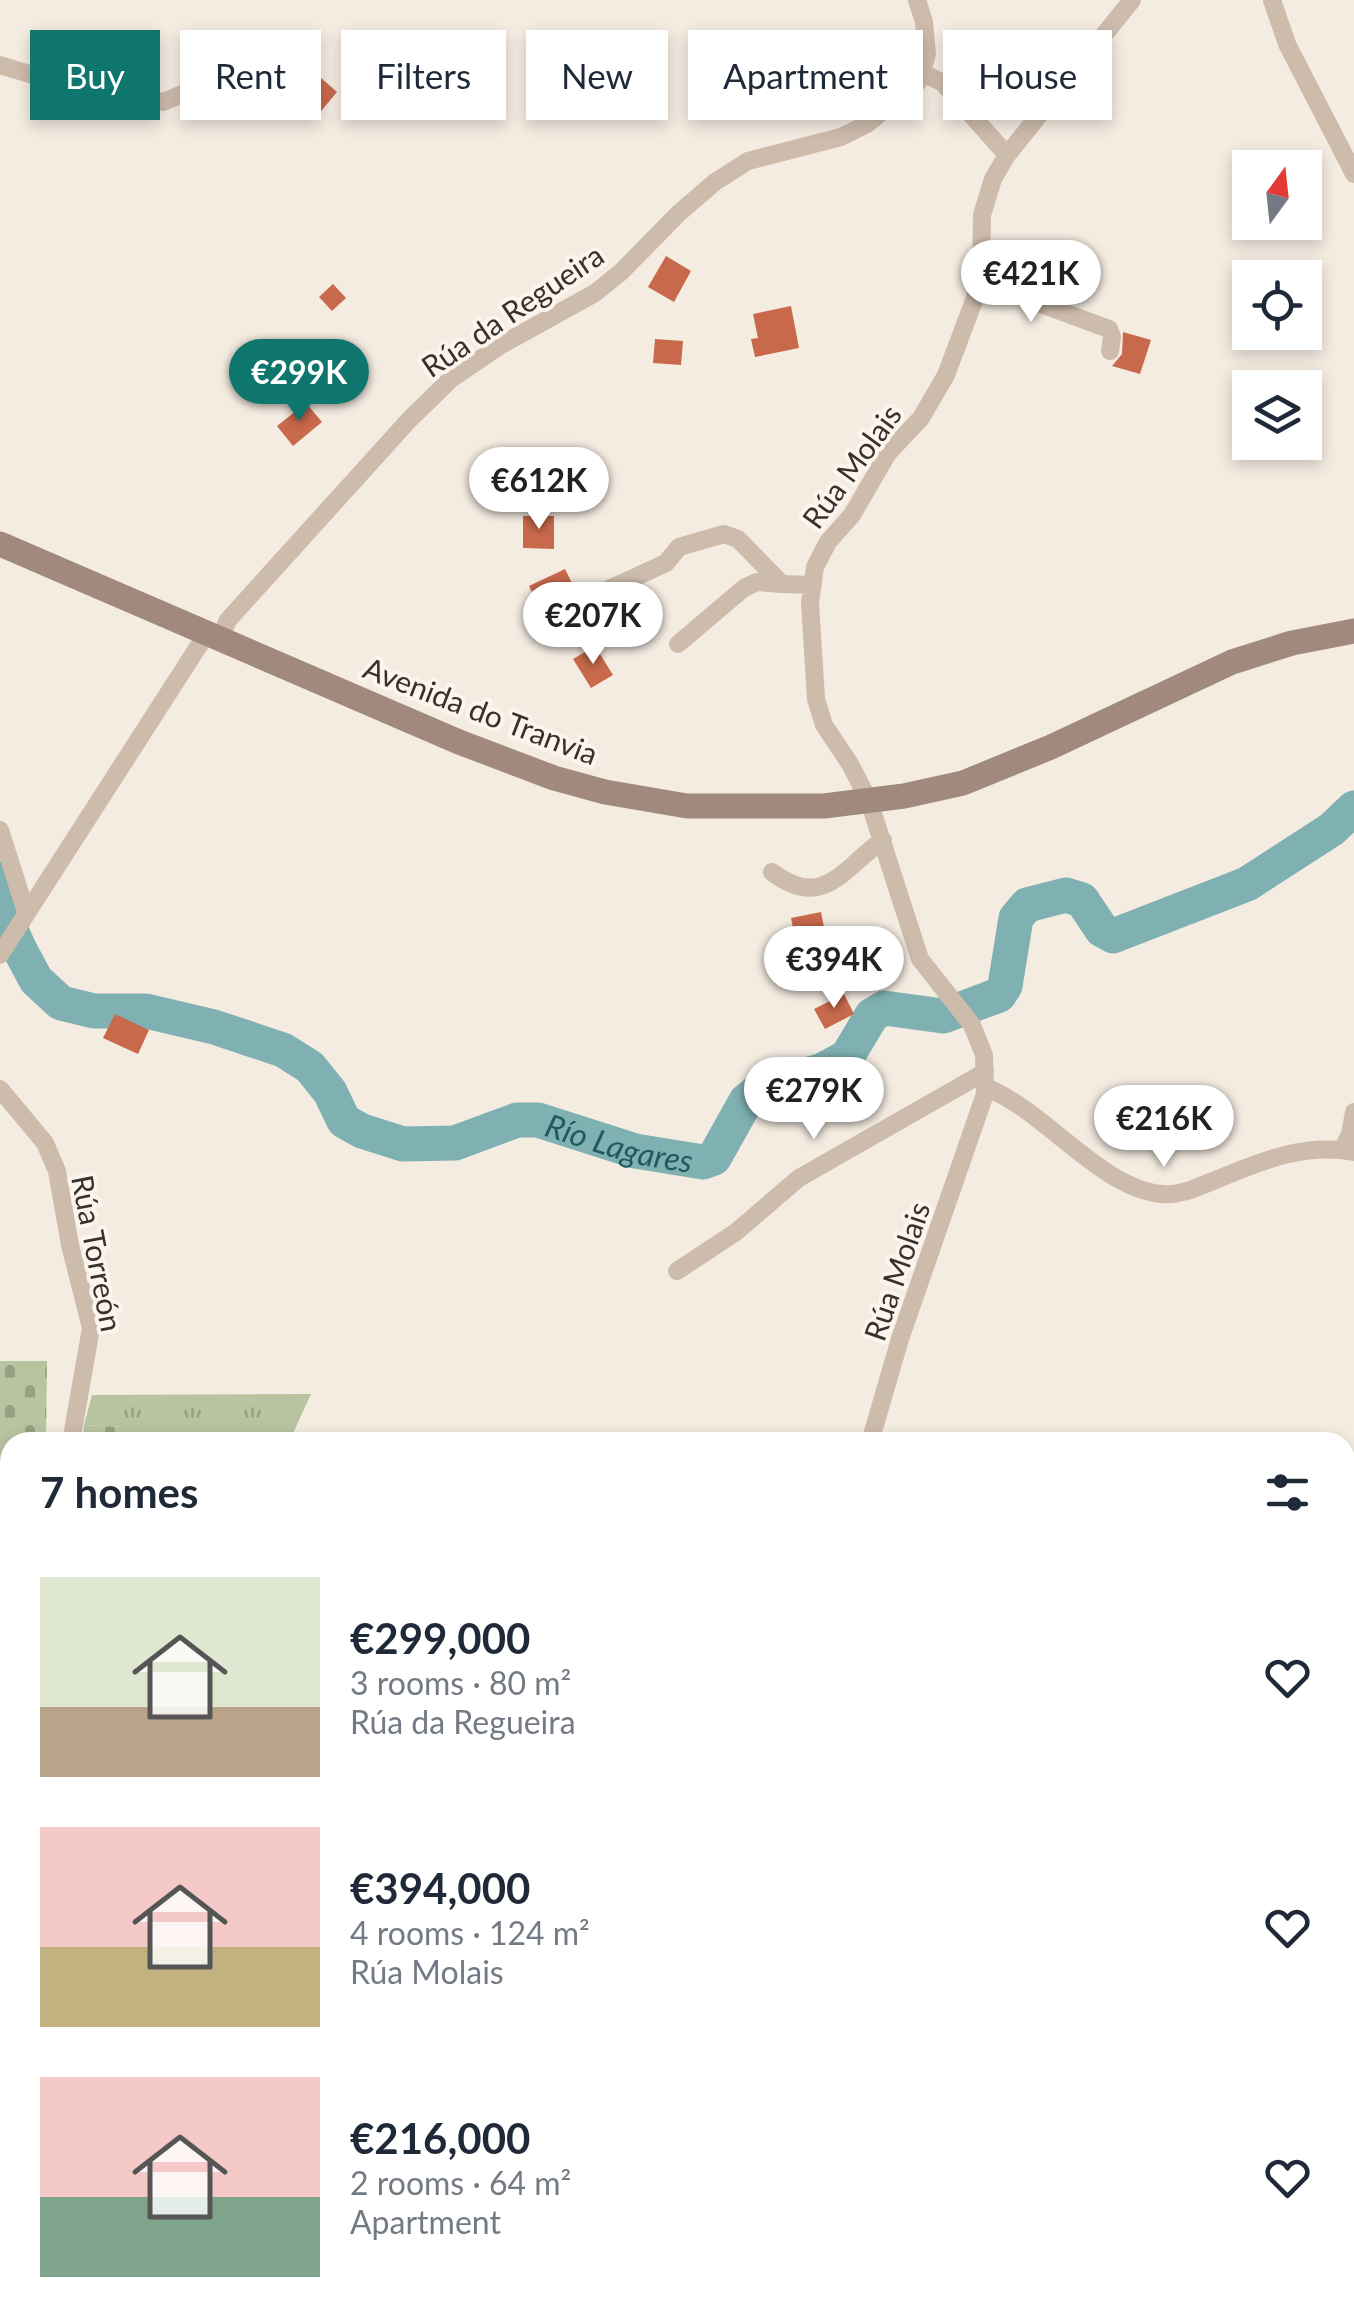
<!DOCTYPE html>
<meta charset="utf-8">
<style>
body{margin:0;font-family:Lato,sans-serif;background:#f6f6f7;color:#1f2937;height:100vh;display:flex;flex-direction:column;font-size:38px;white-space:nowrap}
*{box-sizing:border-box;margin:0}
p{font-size:32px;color:#747a83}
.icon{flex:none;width:55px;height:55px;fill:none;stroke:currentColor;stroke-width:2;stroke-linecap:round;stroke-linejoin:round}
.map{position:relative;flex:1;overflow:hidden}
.drawer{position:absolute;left:0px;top:1432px;width:1355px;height:892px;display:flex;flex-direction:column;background:#fff;border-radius:30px 30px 0 0;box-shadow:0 5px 15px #0003}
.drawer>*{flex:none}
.top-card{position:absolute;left:30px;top:30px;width:1295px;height:90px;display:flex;gap:20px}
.needle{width:65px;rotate:15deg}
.buttons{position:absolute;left:1232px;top:150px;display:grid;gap:20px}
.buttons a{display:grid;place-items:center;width:90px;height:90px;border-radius:0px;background:#fff;box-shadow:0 5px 15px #0003;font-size:50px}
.price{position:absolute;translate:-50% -85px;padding:0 22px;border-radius:35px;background:#fff;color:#222;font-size:32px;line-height:65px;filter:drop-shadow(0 2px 5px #0008)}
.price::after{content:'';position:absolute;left:50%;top:60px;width:30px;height:22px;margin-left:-15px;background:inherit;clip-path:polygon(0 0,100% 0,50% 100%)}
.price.current{background:#0f766e;color:#fff}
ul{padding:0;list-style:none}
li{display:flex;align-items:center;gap:30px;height:250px;padding:0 40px}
li span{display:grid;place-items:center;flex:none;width:280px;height:200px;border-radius:0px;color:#555}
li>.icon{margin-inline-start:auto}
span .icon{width:120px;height:120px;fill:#fffc;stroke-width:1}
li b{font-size:42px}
h2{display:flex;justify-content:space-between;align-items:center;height:120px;padding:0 40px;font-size:42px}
.tag{padding:0 35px;border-radius:0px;background:#fff;box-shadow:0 5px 15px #0003;font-size:35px;line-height:90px}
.tag.current{background:#0f766e;color:#fff}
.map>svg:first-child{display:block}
.forest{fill:url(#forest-crowns)}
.cemetery{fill:url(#cemetery-stones)}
.park{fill:url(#park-tufts)}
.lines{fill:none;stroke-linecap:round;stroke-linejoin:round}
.river{stroke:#7fb0b2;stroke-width:35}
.building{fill:#c8694b}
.path{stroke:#b9a596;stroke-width:4;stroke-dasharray:5 5;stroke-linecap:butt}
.street{stroke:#cdbbac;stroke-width:18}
.secondary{stroke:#a18a7d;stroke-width:25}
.labels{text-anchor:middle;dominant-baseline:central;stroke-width:8;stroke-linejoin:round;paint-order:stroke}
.street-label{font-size:30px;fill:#3b302b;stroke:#fbf5ee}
.water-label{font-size:32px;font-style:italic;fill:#1f5a5e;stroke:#fbf5ee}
</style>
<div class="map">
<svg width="1354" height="2323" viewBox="0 0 1354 2323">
<defs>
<pattern id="forest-crowns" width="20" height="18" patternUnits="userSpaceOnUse" patternTransform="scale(2.5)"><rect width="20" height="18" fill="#b8c4a0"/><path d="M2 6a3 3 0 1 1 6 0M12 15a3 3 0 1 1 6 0" fill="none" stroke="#97a083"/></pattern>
<pattern id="cemetery-stones" width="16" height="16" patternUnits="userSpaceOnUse" patternTransform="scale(2.5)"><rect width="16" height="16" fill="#b8c4a0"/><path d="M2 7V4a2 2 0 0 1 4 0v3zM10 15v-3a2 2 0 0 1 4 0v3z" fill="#97a083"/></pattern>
<pattern id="park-tufts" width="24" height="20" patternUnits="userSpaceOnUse" patternTransform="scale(2.5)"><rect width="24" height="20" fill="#b8c4a0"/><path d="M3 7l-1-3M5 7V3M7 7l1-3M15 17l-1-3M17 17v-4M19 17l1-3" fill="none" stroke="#97a083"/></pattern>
</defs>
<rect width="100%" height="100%" fill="#f4ebe1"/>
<path class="forest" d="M 0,2125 L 10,2133 L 10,2315 L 249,2315 L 260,2323 L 0,2323 Z"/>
<path class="cemetery" d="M 0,1361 L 47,1361 L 46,1442 L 10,1442 L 10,1597 L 0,1597 Z
M 84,1425 L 127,1427 L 127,1442 L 82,1442 Z"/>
<path class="park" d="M 311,1394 L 289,1442 L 127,1442 L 126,1427 L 84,1425 L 92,1395 Z"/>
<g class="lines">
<path class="river" id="s1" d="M 0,879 L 6,897 L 8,924 L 20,950 L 36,980 L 61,1003 L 94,1011 L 146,1011 L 214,1027 L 283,1050 L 310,1067 L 330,1092 L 344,1121 L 362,1131 L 403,1144 L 455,1143 L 517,1120 L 538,1120 L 635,1151 L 703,1162 L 714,1158 L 746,1101 L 766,1085 L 821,1071 L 847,1057 L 872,1015 L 884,1008 L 943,1016 L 999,995 L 1005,986 L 1016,918 L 1027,905 L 1066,895 L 1082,900 L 1102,930 L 1113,936 L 1247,884 L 1332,829 L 1354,808"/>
</g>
<path class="building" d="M 312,70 L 337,92 L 317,116 L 292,95 Z
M 666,256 L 691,271 L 674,302 L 648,287 Z
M 333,284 L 346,298 L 332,311 L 319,297 Z
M 791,306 L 799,348 L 755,357 L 751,339 L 758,338 L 753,314 Z
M 1123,332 L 1151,340 L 1140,374 L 1112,366 L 1122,354 Z
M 655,339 L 683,341 L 681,365 L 653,363 Z
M 306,403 L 322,422 L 293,446 L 277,426 Z
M 523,516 L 554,516 L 554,549 L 523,548 Z
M 565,569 L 578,595 L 541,612 L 529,586 Z
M 595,646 L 613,675 L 591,688 L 573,659 Z
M 821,912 L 827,942 L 797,949 L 791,918 Z
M 844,994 L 854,1014 L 825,1029 L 814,1009 Z
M 115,1014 L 149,1030 L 138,1054 L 103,1038 Z"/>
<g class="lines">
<path class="path" d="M 0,1792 L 10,1780
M 0,1866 L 10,1887"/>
<path class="street" d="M 1272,0 L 1287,44 L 1354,174
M 0,65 L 36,76 L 163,102 L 199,87 L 246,47 L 255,50 L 285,83
M 921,72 L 943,83 L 1007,155
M 981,282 L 1109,329 L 1112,337 L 1110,351
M 605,591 L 666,563 L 679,547 L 724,534 L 738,539 L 782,584 L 812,585
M 220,638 L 228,620 L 409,420 L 451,379 L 501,345 L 595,293 L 621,272 L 679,213 L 715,182 L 748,161 L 841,137 L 867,124 L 919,81 L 927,54 L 924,22 L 917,0
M 678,644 L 744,588 L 757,582 L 782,584
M 0,830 L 26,912
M 772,872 C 824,912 845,866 883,840
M 0,955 L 207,633
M 985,1087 C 1045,1110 1099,1188 1162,1194 C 1180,1196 1197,1187 1213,1181 C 1259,1162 1304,1142 1354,1152
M 0,1089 L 45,1143 L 57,1171 L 70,1245 L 91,1328 L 71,1442
M 1342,1150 L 1350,1134 L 1354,1112
M 677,1271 L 736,1232 L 799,1178 L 985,1072
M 870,1442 L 900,1339 L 985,1094 L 984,1055 L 972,1025 L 920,959 L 869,801 L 850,764 L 824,725 L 816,699 L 810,603 L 815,567 L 828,542 L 852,515 L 888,453 L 921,418 L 946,375 L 981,282 L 982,215 L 993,179 L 1007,155 L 1132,0
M 1345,2120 L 1354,2122
M 287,2315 L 292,2323
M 548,2315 L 552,2323"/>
<path class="secondary" d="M 0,544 L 459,742 L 554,778 L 605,792 L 687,806 L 824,806 L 904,796 L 963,783 L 1051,747 L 1232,662 L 1292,643 L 1354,631
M 1345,1635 L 1354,1635
M 0,1916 L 10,1912"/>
</g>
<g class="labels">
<g class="street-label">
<text transform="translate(512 310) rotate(-34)">Rúa da Regueira</text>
<text transform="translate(851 466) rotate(-54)">Rúa Molais</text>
<text transform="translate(481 710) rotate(21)">Avenida do Tranvia</text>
<text transform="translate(98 1253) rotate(79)">Rúa Torreón</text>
<text transform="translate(896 1271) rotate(-71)">Rúa Molais</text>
</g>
<g class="water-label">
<text stroke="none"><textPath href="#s1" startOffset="755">Río Lagares</textPath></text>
</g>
</g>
</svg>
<div class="buttons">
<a><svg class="needle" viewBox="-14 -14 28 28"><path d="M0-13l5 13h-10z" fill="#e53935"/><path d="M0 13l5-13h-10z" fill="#747a83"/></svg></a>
<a><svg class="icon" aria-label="locate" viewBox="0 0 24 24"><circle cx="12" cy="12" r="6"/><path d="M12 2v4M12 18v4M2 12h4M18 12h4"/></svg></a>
<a><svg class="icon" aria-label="layers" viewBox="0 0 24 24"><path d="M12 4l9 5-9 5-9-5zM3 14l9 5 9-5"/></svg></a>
</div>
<b class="price" style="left:1031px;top:325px">€421K</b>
<b class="price current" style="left:299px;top:424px">€299K</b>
<b class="price" style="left:539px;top:532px">€612K</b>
<b class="price" style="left:593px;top:667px">€207K</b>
<b class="price" style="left:834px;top:1011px">€394K</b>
<b class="price" style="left:814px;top:1142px">€279K</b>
<b class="price" style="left:1164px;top:1170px">€216K</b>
<div class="top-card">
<a class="tag current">Buy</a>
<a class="tag">Rent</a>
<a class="tag">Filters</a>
<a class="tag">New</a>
<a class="tag">Apartment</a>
<a class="tag">House</a>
</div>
<section class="drawer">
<h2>7 homes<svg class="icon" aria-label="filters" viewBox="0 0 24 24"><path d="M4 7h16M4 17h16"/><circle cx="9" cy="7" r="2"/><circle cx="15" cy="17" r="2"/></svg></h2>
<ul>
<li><span style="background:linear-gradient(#dfe7d0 65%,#b9a48a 0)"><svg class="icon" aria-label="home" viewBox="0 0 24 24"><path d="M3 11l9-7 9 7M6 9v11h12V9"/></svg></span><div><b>€299,000</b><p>3 rooms · 80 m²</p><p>Rúa da Regueira</p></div><svg class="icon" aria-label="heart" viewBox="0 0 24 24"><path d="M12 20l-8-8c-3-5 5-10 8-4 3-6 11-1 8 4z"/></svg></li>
<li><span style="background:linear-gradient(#f6c9c9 60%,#c2b280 0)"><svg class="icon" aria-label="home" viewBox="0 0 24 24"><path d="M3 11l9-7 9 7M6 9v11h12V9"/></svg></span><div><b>€394,000</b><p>4 rooms · 124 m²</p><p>Rúa Molais</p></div><svg class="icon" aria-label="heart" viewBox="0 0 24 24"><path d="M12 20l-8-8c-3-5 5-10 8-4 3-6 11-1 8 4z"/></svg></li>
<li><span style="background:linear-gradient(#f6c9c9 60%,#7fa58c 0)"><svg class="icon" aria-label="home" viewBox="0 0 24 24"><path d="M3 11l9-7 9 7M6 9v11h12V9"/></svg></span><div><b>€216,000</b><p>2 rooms · 64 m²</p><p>Apartment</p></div><svg class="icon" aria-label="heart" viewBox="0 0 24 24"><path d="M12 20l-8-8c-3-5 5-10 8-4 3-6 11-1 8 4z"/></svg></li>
</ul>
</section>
</div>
